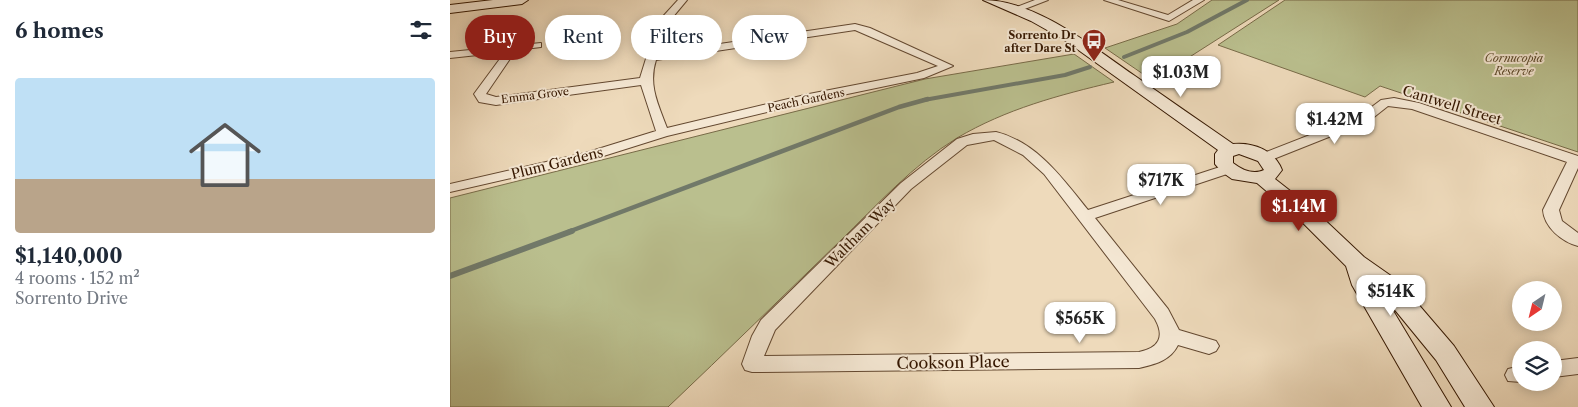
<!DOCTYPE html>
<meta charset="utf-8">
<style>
body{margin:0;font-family:"Libre Caslon Text",serif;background:#f6f6f7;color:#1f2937;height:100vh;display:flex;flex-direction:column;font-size:19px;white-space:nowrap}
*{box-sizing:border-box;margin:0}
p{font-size:16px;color:#747a83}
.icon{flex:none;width:28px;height:28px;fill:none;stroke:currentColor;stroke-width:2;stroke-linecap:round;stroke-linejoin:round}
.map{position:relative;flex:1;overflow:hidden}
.drawer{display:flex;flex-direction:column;background:#fff;width:450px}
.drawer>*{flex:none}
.top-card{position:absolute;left:15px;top:15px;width:475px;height:45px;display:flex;gap:10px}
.needle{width:32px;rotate:215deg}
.controls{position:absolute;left:1062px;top:281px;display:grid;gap:10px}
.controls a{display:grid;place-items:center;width:50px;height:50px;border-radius:50%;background:#fff;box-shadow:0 2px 12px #0003;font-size:25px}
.price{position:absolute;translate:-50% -42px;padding:0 11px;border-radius:10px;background:#fff;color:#222;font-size:16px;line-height:32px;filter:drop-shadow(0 1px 2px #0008)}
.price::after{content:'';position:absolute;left:50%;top:30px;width:15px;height:11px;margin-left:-8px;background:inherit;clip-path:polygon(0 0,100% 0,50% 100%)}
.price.selected{background:#8f2418;color:#fff}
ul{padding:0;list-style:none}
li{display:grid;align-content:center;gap:10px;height:265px;padding:0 15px}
li span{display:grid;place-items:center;height:155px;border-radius:5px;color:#555}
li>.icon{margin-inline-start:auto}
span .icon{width:90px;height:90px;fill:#fffc;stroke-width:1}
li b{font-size:21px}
h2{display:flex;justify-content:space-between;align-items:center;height:60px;padding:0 15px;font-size:21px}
.pill{padding:0 18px;border-radius:22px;background:#fff;box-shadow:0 2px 12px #0003;font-size:18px;line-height:45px}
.pill.selected{background:#8f2418;color:#fff}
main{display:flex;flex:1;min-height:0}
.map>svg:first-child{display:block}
.green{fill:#babf8e;stroke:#786b48}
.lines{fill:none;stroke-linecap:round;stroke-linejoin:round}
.stream-far2{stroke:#717969;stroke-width:4}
.stream-far1{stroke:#717969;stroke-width:4.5}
.stream{stroke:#717969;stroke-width:6}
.street-casing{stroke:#634830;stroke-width:2}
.secondary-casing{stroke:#351701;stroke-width:2}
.street{fill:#f4e7d3;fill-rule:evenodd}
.secondary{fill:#f4e7d3;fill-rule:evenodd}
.labels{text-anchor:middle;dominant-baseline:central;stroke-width:4;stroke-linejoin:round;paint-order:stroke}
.far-poi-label{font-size:11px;font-weight:bold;fill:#351701;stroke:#f4e7d3;text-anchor:end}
.far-park-label{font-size:11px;font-style:italic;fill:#5d492b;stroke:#f4e7d3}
.far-street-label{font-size:11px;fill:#351701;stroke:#f4e7d3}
.street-label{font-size:14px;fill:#351701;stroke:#f4e7d3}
.near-street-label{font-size:16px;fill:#351701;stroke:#f4e7d3}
</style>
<main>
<section class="drawer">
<h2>6 homes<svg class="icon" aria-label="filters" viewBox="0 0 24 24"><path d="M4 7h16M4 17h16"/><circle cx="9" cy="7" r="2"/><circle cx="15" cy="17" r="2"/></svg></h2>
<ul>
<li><span style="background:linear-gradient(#bfe0f5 65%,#b9a48a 0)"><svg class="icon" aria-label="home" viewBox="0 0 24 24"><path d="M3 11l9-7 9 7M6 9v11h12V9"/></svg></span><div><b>$1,140,000</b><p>4 rooms · 152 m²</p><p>Sorrento Drive</p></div></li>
</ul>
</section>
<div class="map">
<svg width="1128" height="407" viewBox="0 0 1128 407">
<rect width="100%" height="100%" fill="#eedabb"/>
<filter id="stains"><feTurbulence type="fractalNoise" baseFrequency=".004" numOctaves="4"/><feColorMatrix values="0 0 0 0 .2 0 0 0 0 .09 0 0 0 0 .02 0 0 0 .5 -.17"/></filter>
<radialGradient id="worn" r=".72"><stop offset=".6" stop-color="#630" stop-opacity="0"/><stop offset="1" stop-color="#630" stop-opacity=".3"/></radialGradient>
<path class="green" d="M 762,0 L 829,0 L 738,58 L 693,74 L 655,48 L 727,24 Z
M 835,0 L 1128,0 L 1128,152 L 930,86 L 915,97 L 768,45 Z
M 624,54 L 664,82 C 609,95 556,109 507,138 C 463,165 427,205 390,241 C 333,296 276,352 218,407 L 0,407 L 0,198 L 475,79 Z"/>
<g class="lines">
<path class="stream-far2" d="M 674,57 L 737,32 L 797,0
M 474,100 L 615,75 L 640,67"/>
<path class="stream-far1" d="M 118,232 L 449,107 L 478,99"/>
<path class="stream" d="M 0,276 L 122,231"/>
<defs>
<path id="street" d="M 228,0 L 237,0 L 217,24 L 208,53 L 405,24 L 420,28 L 503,66 L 474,78 L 359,102 L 217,136 L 144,159 L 0,192 L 0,184 L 135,153 L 206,131 L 191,85 L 46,105 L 29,102 L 24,94 L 55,52 L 0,58 L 0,52 L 91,43 L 91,47 L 66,50 L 36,94 L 46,97 L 190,78 L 207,23 ZM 405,30 L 488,66 L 467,73 L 359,94 L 217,128 C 208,104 198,85 206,60 Z
M 585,0 L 598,0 L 567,12 L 559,10 Z
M 654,0 L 668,0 L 718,15 L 743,0 L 754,0 L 719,21 Z
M 944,98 L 969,103 L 1128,156 L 1128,168 L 1109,210 L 1112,221 L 1128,233 L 1128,246 C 1112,242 1094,227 1093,210 L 1117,162 L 962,109 L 938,106 L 919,121 L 821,160 L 816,161 L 809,157 L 811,154 L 911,115 L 931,100 Z
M 546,132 C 587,142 613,179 638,210 L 773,166 L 783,166 L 785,169 L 783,172 L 645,218 L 718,309 L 729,330 L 766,341 L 769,346 L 766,351 L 759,354 L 728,345 C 720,361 705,364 689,368 L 302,372 L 295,370 L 292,364 L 302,336 L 311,320 L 451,183 L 507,139 L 523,134 ZM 544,140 L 573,155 L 594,174 L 705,319 C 715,337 709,348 689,352 L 314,356 L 325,330 L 461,189 L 517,145 Z
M 1128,358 L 1128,374 L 1104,377 L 1104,361 Z
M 1071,366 L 1071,382 L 1058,381 L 1055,375 L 1058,369 Z"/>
<path id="secondary" d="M 43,0 L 78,0 L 72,4 L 0,13 L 0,5 Z
M 533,0 C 586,0 643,47 685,76 C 718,99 751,122 783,144 C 804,142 825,151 832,170 L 825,179 L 862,208 L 914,257 L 944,278 L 962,297 L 1004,346 L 1044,407 L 1015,407 L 986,360 L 936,299 L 1001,407 L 972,407 L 902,285 L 896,266 L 848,218 L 807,183 L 782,179 L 772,172 L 765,164 L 765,154 L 768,150 L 613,39 L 581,21 ZM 789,154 L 808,161 L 814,170 C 803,175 792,170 783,163 L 783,156 Z"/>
</defs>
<use href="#street" class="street-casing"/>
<use href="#secondary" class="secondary-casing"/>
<use href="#street" class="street"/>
<use href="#secondary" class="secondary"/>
</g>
<defs>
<symbol id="bus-pin" viewBox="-11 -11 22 30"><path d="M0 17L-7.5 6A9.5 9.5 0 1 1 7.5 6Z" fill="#8f2418" stroke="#f4e7d3"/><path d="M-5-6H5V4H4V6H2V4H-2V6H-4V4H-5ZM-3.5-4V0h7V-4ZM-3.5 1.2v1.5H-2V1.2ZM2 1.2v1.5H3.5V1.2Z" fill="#fff"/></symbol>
</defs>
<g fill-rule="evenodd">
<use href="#bus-pin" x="630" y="27" width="28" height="38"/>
</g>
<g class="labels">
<g class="far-poi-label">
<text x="626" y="35">Sorrento Dr<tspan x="626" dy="13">after Dare St</tspan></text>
</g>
<g class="far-park-label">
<text x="1064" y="58">Cornucopia<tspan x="1064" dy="13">Reserve</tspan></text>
</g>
<g class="far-street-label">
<text transform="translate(85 95) rotate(-7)">Emma Grove</text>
<text transform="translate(356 100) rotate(-12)">Peach Gardens</text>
</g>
<g class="street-label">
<text transform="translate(1002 105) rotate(17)">Cantwell Street</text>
<text transform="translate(107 163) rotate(-14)">Plum Gardens</text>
<text transform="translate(410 233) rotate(-45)">Waltham Way</text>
</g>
<g class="near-street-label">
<text transform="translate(503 362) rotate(-1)">Cookson Place</text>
</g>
</g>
<rect width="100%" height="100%" filter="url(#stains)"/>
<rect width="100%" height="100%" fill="url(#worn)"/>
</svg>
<div class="controls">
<a><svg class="needle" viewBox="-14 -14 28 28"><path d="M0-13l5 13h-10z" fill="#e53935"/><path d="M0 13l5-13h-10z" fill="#747a83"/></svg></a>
<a><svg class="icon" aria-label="layers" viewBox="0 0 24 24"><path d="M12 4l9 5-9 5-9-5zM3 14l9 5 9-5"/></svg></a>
</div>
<b class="price" style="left:731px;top:98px">$1.03M</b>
<b class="price" style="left:885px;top:145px">$1.42M</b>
<b class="price" style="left:711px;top:206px">$717K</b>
<b class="price selected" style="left:849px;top:232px">$1.14M</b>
<b class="price" style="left:941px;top:317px">$514K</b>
<b class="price" style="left:630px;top:344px">$565K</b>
<div class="top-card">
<a class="pill selected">Buy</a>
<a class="pill">Rent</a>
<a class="pill">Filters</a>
<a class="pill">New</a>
</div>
</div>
</main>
